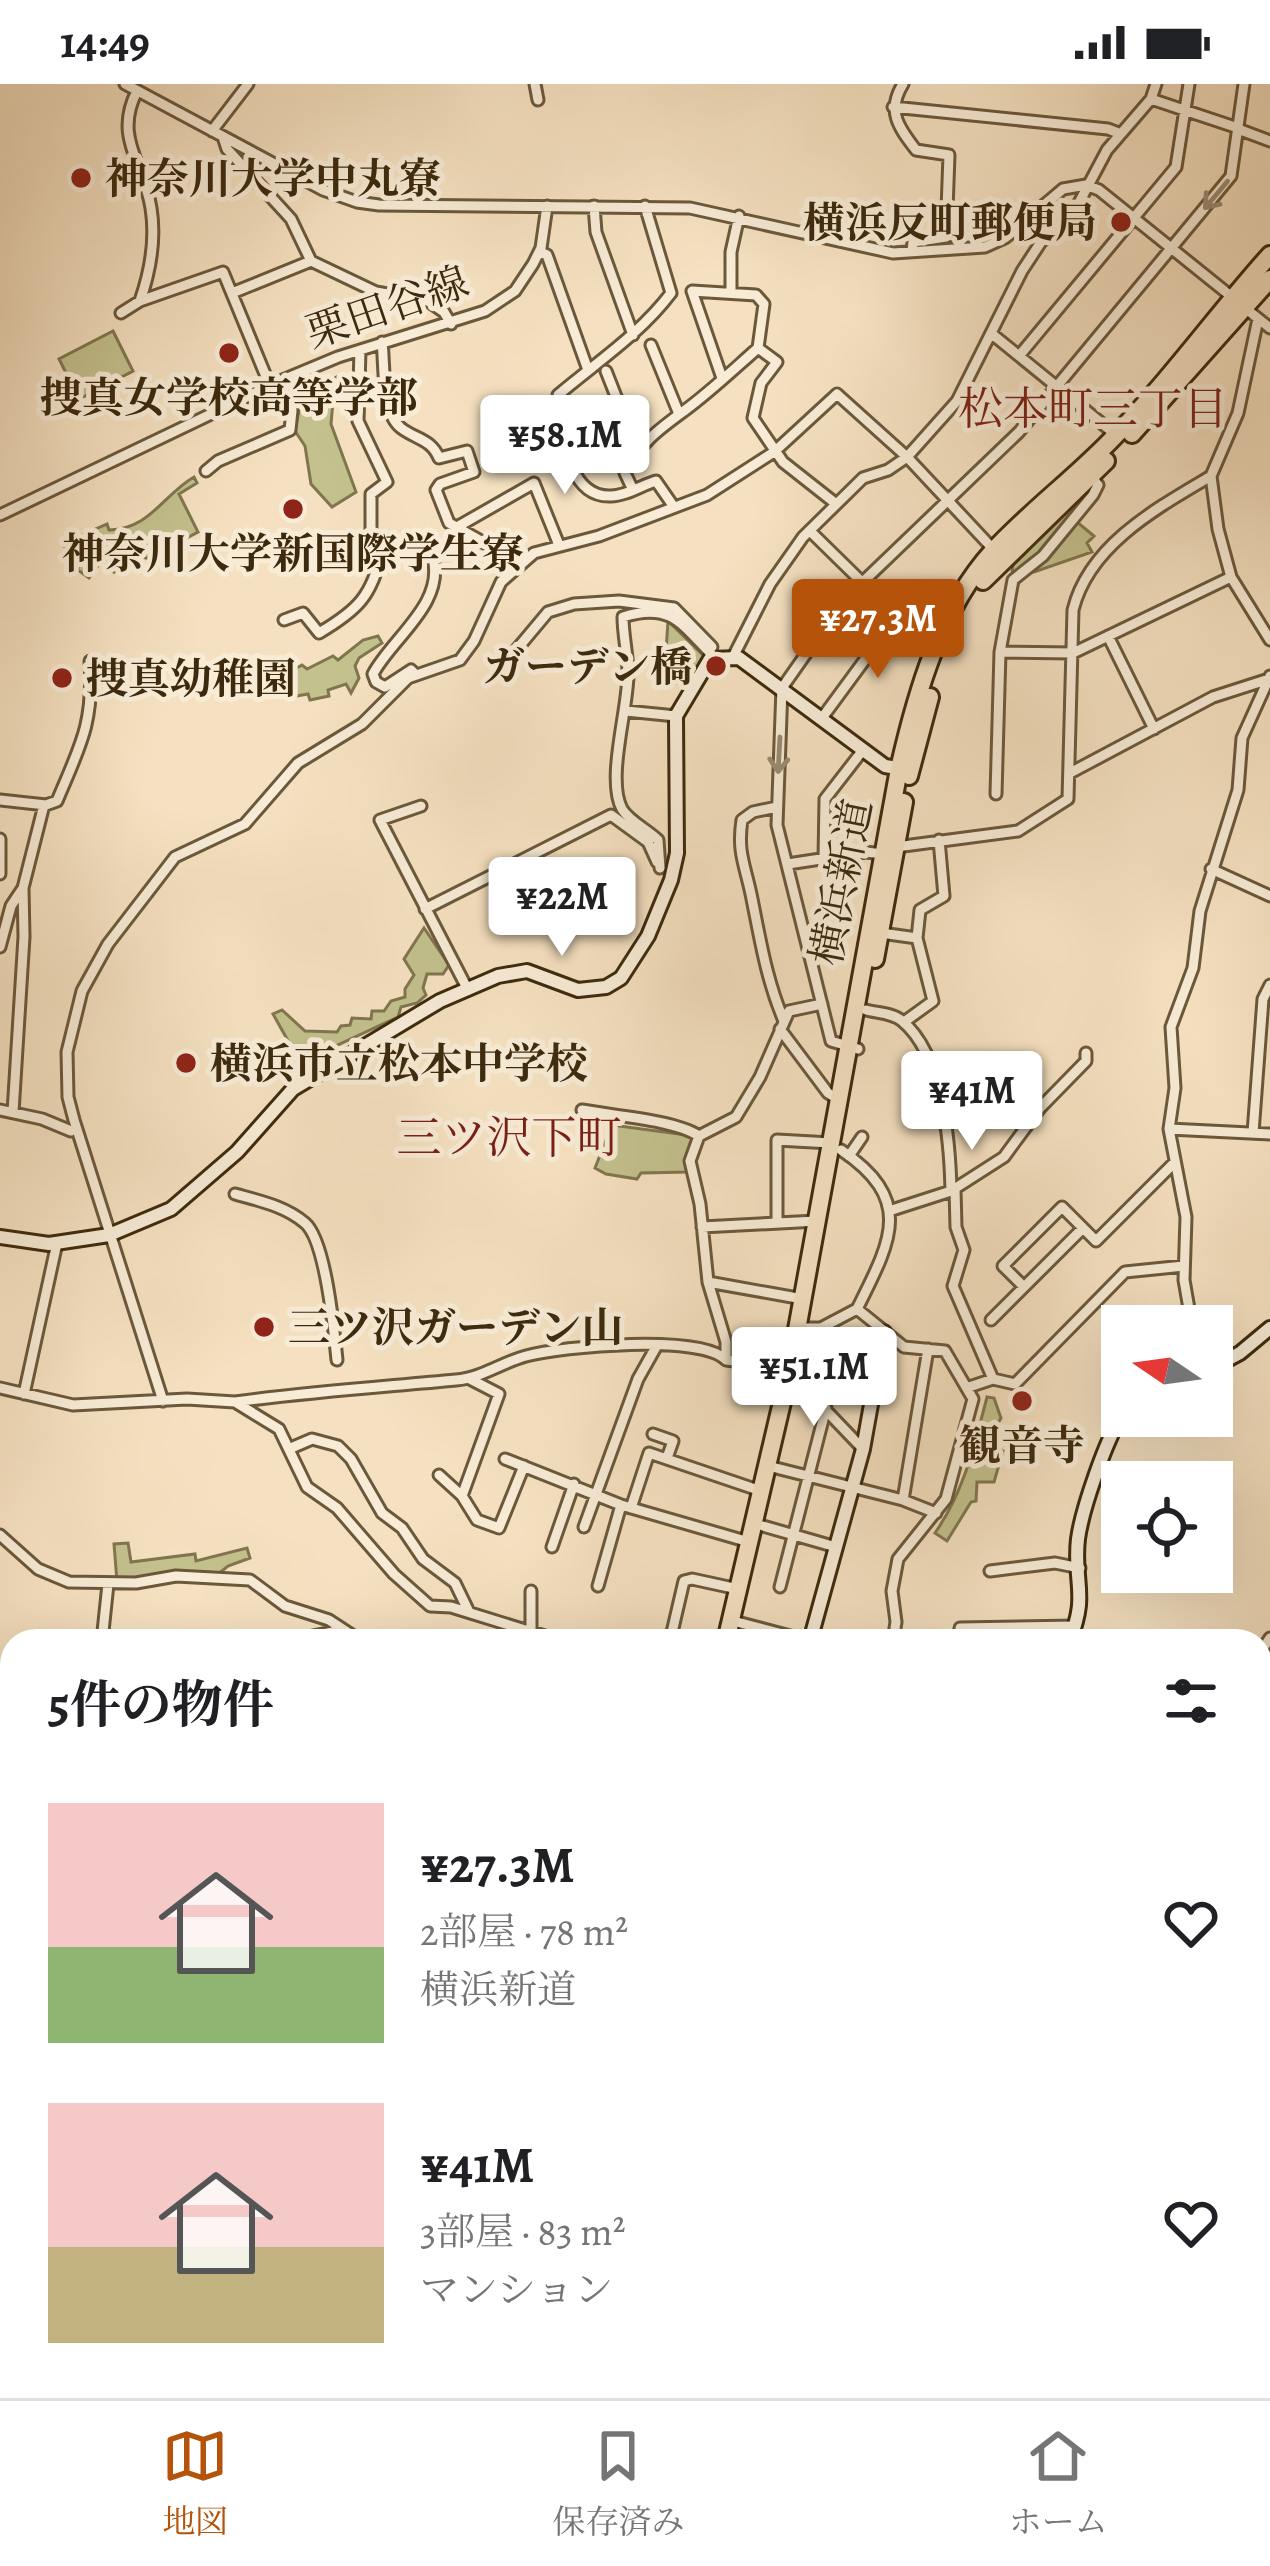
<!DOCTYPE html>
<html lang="ja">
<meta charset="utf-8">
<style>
body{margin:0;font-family:Alegreya,"Noto Serif JP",serif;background:#f6f6f6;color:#202124;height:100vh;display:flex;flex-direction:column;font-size:45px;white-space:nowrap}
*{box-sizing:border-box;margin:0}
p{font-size:39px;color:#757577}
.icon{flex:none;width:66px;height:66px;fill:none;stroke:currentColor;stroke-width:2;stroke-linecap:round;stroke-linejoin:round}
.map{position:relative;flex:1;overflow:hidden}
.details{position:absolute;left:0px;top:1545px;width:1272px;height:771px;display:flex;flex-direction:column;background:#fff;border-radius:36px 36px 0 0;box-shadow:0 12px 48px #0002}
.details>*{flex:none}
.needle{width:78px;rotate:283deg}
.fabs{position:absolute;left:1101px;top:1221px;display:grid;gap:24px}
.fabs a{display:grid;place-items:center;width:132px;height:132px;border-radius:0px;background:#fff;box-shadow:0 12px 48px #0002;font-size:60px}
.price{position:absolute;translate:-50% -102px;padding:0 27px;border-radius:12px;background:#fff;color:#222;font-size:39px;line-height:78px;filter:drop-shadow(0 3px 6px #0008)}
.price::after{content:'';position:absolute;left:50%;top:72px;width:36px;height:27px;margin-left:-18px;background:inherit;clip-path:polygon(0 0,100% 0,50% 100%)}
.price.active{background:#b45309;color:#fff}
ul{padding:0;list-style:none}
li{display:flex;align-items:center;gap:36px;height:300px;padding:0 48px}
li span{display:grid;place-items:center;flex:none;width:336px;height:240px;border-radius:0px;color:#555}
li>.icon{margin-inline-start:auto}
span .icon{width:144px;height:144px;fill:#fffc;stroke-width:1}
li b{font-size:51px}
h2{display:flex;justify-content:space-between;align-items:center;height:144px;padding:0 48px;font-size:51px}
.status{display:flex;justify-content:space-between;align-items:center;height:84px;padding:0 60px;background:#fff;direction:ltr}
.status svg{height:33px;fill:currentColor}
.tab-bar{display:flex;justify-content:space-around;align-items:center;height:168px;border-top:3px solid #e0e0e0;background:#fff;font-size:33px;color:#757577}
.tab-bar a{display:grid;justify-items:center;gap:6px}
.tab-bar .active{color:#b45309}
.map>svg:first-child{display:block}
.green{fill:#c3c18e;stroke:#80764e;stroke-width:3}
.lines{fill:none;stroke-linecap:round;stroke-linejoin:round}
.street-casing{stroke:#6b583b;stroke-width:15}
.secondary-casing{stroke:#3d2a0e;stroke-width:18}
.highway-casing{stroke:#3d2a0e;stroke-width:22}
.street{stroke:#f8ecd7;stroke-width:9}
.secondary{stroke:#f8ecd7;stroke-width:12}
.highway{stroke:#f5e1c1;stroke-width:16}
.oneway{stroke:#9a8b72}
.poi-dot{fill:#8f2418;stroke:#f8ecd7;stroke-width:4.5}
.labels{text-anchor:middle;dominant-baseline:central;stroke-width:10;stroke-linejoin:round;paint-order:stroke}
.poi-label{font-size:42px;font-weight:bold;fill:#3d2a0e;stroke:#f8ecd7;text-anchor:start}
.street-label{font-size:42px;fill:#3d2a0e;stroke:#f8ecd7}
.neighbourhood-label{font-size:45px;fill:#7a1f14;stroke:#f8ecd7}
</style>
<div class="status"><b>14:49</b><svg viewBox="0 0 49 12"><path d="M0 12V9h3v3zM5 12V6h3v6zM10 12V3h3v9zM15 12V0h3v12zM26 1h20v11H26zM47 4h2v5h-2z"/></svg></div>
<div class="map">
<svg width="1270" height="2314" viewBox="0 0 1270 2314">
<rect width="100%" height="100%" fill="#f5e1c1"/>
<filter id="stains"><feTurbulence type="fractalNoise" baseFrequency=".00167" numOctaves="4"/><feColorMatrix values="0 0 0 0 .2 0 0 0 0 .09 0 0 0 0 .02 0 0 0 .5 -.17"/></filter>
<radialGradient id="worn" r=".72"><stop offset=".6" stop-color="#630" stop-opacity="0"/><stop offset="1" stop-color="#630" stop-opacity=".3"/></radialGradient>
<path class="green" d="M 113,247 L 133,287 L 79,315 L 59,275 Z
M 335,294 L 331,340 L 356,408 L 332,423 L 311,400 L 305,362 L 295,347 L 301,316 Z
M 194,393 L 197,399 L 179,410 L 198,448 L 181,457 L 170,480 L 130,470 L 114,488 L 102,476 L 89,494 L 78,486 L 78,470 L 65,463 L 66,458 L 107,440 L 109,446 C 150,445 163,411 194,393 Z
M 1073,416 L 1080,421 L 1071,433 L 1094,452 L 1087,459 L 1092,468 L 1034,488 L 1012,490 L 1013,479 Z
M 668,537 L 705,573 L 687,601 L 664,597 Z
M 378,552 L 382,559 L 359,574 L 355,582 L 359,594 L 351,609 L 346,600 L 328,606 L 329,612 L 310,616 L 308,610 L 285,614 L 273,583 L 285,576 L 293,586 L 302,581 L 307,585 L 333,572 L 338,576 L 363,556 Z
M 424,844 L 449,881 L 443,890 L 427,890 L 423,904 L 426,911 L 417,919 L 401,923 L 398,933 L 314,972 L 309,965 L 296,971 L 273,930 L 282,926 L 305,947 L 337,948 L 341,942 L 350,941 L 352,934 L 371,935 L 372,927 L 384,927 L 391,917 L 405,913 L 405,905 L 414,891 L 404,875 Z
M 612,1041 L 694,1052 L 686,1079 L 688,1088 L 641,1089 L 637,1095 L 606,1090 L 595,1084 Z
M 987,1313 L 994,1314 L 1001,1334 L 993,1348 L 987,1350 L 989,1359 L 1003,1367 L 994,1398 L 977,1398 L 976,1417 L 971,1418 L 947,1457 L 935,1449 C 964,1407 974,1363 987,1313 Z
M 128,1459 L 131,1478 L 195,1470 L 196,1477 L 247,1464 L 250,1474 L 228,1482 L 217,1491 L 117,1498 L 114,1460 Z
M 0,2099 L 12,2101 L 12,2304 L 40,2304 L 38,2314 L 0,2314 Z"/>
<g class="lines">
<defs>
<path id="street" d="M 125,0 L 323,106 L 357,118 L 379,121 L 690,124 L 893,169 L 985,163 L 1005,154 L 1063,105 L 1086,101 L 1099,106 L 1232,213
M 535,0 L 538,16
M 903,0 C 886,27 899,44 916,66 L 949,71 L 946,153 L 913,158 L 912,167
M 137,7 C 113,54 144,79 151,124 C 156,155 150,188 140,217
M 1151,15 L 1238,44
M 893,23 L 1108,45 L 1121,50
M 1238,45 L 1270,57
M 212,47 L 248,0
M 223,53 L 227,65 L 291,135 L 311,177 L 376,208 L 428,217 L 444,228 L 451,240
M 594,122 L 596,148 L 633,251
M 645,122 L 671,209 C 640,250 597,278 558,311 C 563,342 564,414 611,412 C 626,412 642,401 656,397 L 674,423
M 540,168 L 547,171 L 588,286
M 731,208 L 731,168 L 739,132
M 232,209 L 311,177
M 1245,224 L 1270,244
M 121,229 L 140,217 L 223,188 L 270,302
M 1258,235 L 1238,329 L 1211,392 L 1218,445 L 1231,493 L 1270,556
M 992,250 L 1116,351
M 382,258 C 385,283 381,328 401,344 C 417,356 431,355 439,374 L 467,367 L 474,388 L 440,400 L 436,406 L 449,439 L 488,461 L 517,483
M 651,261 L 679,330
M 1019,272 L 1176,83 L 1189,0
M 606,287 L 637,366
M 722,294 L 692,207 L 756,211 L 764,220 L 758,264 L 777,278 L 761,299 L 753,334 L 783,378 L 835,419
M 206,387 L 218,377 L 290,346 L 292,326 L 278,298
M 633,406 L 625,389 C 640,359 658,346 684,327 C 710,308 734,285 758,264
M 0,431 L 278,298 L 338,273 L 485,227 L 515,207 L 533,180 L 541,164 L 547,122
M 457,443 L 534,399 L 559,461
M 810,447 L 922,557 L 936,564
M 284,536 L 303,529 L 319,549 C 358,526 372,512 382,467 L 371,445 L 371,410 L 387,398 L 358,337 L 360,266
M 1108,552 L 1154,645
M 1000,568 L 1073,569 L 1231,493
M 733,573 L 770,500 L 803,453 L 863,394 L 888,386 L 907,373 L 957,317 L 1022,187 L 1041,158 L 1073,130 L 1107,66 L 1151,15 L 1156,0
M 507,577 L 548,528 L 574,520 L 619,517 L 674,524 L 712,563
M 416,591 L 411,586 L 385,603 L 376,598 L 373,590 C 392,554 445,520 433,474
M 626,627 L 676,632
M 822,634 L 897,532
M 1070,689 L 1213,613 L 1269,595
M 996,710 L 1000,568 L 1013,496 L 1043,472 L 1093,411 L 1098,401 L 1090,391
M 0,716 L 46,721 L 57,717 C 80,662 94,640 90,577
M 421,722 L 380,736 L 468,906
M 777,723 L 753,728 L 742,736 C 737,768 745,781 751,810 C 760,854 766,895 784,937
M 0,755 L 0,790
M 896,763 L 1018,747 L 1068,715 L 1073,526 C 1089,461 1157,424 1211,392
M 824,774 L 825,715 L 863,666
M 788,780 L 866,768 L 883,770
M 660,784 L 658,756 C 648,746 629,737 622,725 C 606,695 628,626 628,590 C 628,571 623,552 623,533 C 672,517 683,542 715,574
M 1211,785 L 1270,812
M 425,825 L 611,731 L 648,758 L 657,778
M 881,849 L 917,854
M 0,863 L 11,822 L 23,804
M 866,926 C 877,929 893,929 902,937 C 943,970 950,1059 951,1107
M 904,938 L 933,917 L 917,854 L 920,826 L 944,812 L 939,756
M 780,945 L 828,1009 L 839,1016
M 858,965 L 831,957 L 777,741 L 782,604 L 843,517 L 1019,348 L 1231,92 L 1244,0
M 0,1026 L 42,1035 L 71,1047
M 582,1026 C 615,1032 675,1036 699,1052
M 13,1028 L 24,853 L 23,804 L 44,721
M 1169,1045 L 1270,1050
M 1253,1049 L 1263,915 L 1270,901
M 849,1072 L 862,1053
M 955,1105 L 956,1143 L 964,1166 L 953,1202 L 993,1295
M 235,1110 C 260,1117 285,1122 305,1139 C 326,1157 334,1247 337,1276
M 892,1126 L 951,1107 L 1004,1073 L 1040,1024 L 1086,977 L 1086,969
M 777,1139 L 777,1056 L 831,1059
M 702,1143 L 817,1137
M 708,1198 L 803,1215
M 1024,1203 L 1003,1182 L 1062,1123 L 1096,1157 L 1174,1079
M 857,1225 L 904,1263 L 945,1267 L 973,1315 L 946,1415 L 898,1475 L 892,1507 L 896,1538 L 893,1557
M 991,1236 L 1083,1144
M 1192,1242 L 1184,1196 L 1186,1133 L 1169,1045 L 1175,1004 L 1171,943 L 1193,884 L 1200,827 L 1238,706 L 1242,654 L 1270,592
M 806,1244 L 821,1244 L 857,1225 C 891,1157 915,1116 841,1066
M 726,1276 L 726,1258 L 708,1198 L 700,1120 L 690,1077 L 699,1052 L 736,1033 L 760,993 L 789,927 L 822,920
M 796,1295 L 863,1365
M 969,1303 L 993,1295 L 1015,1300 L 1125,1188 L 1184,1182
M 0,1304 L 73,1321 L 187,1315 L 235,1318 L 279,1345 L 307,1403 L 337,1424 L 394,1490 L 430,1522 L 451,1523 L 561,1557
M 24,1310 L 57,1159
M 163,1317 L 74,1036 L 68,1013 L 67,968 L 82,907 L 108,860 L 175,773 L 245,740 L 298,679 L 362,640 L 408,594 L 460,576 L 474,557 L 501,498 L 534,469 L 599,452 L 707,411 L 774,368 L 837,310 L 907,373 L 994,466
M 235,1318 C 309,1308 382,1303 456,1296 C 481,1294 503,1278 526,1272 C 562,1262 702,1250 726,1276 L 790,1284
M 653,1350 L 673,1357 L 667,1374
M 291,1364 L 312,1355 L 338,1362 L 351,1375 L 382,1429 L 402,1444 L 423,1475 L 455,1499 L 469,1528
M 505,1375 L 621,1421 L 749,1458
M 776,1384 L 903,1416 L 936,1429
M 439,1391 L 462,1412 L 477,1436 L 499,1444 L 524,1382
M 462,1412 L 499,1310 L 468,1294
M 903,1416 L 928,1265
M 631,1424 L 649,1369 L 761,1407
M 763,1442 L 836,1463
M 584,1443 L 638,1295 L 656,1263
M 0,1451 L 38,1485 L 69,1498 L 136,1499 L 176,1492 L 250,1496 L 285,1522 L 329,1536 L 361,1557
M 552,1463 L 574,1400
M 990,1487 L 1055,1479 L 1080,1484
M 598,1502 L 621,1421
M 780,1503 L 826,1324
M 531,1507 L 531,1548
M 737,1538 L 809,1557
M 102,1557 L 108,1500
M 287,1557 L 343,1546
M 670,1557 L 684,1497 L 692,1495 L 738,1505
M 960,1557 L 960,1544 L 1076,1542
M 1260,1569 L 1270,1554
M 0,1607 L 12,1612
M 0,1660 L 12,1649
M 1260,1700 L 1270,1702
M 0,1702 L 12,1694
M 0,1742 L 1,1749 L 12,1747
M 0,1778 L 12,1777
M 0,1845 L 12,1843
M 1260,1942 L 1270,1952
M 0,1990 L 12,1989
M 74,2304 L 85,2314
M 960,2304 L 964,2314
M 1125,2304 L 1131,2314
M 273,2314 L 276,2304
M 309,2314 L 312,2304
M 352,2314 L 355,2304
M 503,2314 L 512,2304
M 788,2314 L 790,2304
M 906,2314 L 908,2304"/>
<path id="secondary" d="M 0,1153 L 49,1160 L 109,1151 L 171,1125 L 237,1068 L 293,1005 L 440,917 L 498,892 L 527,887 L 578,906 L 606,903 L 621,894 L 648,852 L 671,796 L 677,769 L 676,632 L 710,575 L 739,574 L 885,682 L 903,685
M 1212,1284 L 1240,1269 L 1270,1244
M 810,1557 L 863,1365 L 884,1248
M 1069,1557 C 1089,1512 1073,1497 1078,1455 C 1082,1425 1106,1356 1122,1331
M 0,2091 L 12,2093"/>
<path id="highway" d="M 1132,350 L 1270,195
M 983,497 L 1106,377
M 909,692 L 930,613
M 875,875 L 904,718
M 726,1557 L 790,1284 L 899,685 C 916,610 940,525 993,467 C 1031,426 1076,393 1114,353 C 1170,296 1217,230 1270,171
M 548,2314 L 550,2304"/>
</defs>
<use href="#street" class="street-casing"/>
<use href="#secondary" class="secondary-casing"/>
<use href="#highway" class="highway-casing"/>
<use href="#street" class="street"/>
<use href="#secondary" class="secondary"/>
<use href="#highway" class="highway"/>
</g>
<defs><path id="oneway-shaft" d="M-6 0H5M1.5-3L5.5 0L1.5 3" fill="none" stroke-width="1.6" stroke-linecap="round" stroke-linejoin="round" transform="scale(3)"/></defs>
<g class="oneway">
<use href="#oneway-shaft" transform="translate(1216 111) rotate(130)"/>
<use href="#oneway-shaft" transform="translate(779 671) rotate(93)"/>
</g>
<g class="poi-dot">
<circle cx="81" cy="94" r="12"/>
<circle cx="1121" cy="138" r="12"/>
<circle cx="229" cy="269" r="12"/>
<circle cx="293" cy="425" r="12"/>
<circle cx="716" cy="582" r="12"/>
<circle cx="62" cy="594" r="12"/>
<circle cx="186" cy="979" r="12"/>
<circle cx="264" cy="1243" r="12"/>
<circle cx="1022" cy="1317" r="12"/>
</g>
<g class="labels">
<g class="poi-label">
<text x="105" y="94">神奈川大学中丸寮</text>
<text x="1097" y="138" text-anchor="end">横浜反町郵便局</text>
<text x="229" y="313" text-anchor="middle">捜真女学校高等学部</text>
<text x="293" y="469" text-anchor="middle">神奈川大学新国際学生寮</text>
<text x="692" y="582" text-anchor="end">ガーデン橋</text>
<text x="86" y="594">捜真幼稚園</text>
<text x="210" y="979">横浜市立松本中学校</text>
<text x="288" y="1243">三ツ沢ガーデン山</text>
<text x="1022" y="1361" text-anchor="middle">観音寺</text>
</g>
<g class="street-label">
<text transform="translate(387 223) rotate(-19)">栗田谷線</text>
<text transform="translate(841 798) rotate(-79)">横浜新道</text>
</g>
<g class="neighbourhood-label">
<text x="1093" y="325">松本町三丁目</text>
<text x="509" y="1054">三ツ沢下町</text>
</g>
</g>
<rect width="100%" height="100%" filter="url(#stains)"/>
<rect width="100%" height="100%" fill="url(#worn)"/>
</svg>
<div class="fabs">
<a><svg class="needle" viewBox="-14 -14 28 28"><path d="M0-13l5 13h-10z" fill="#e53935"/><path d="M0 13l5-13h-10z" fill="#757577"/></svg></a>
<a><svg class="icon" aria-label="locate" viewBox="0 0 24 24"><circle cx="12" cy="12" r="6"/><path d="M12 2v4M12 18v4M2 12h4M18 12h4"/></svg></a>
</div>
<b class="price" style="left:565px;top:413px">¥58.1M</b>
<b class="price active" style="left:878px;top:597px">¥27.3M</b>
<b class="price" style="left:562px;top:875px">¥22M</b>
<b class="price" style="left:972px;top:1069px">¥41M</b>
<b class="price" style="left:814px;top:1345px">¥51.1M</b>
<section class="details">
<h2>5件の物件<svg class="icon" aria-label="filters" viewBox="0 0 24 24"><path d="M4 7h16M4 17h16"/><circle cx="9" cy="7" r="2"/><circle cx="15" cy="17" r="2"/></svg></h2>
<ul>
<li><span style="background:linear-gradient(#f6c9c9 60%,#8fb573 0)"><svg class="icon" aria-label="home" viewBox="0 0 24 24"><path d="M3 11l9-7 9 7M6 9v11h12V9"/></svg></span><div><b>¥27.3M</b><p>2部屋 · 78 m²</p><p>横浜新道</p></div><svg class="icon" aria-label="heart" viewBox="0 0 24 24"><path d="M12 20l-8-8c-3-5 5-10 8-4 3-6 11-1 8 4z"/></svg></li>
<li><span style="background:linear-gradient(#f6c9c9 60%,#c2b280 0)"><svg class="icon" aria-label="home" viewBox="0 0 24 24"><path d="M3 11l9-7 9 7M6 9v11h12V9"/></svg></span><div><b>¥41M</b><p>3部屋 · 83 m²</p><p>マンション</p></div><svg class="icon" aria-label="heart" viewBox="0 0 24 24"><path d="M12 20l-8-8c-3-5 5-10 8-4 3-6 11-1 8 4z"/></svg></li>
</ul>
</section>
</div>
<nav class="tab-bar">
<a class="active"><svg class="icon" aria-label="map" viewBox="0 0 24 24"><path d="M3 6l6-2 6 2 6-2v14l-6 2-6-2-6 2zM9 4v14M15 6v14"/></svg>地図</a>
<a><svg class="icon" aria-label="saved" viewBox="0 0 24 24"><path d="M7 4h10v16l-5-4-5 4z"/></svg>保存済み</a>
<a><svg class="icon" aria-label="home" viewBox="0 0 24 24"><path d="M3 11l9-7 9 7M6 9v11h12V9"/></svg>ホーム</a>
</nav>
